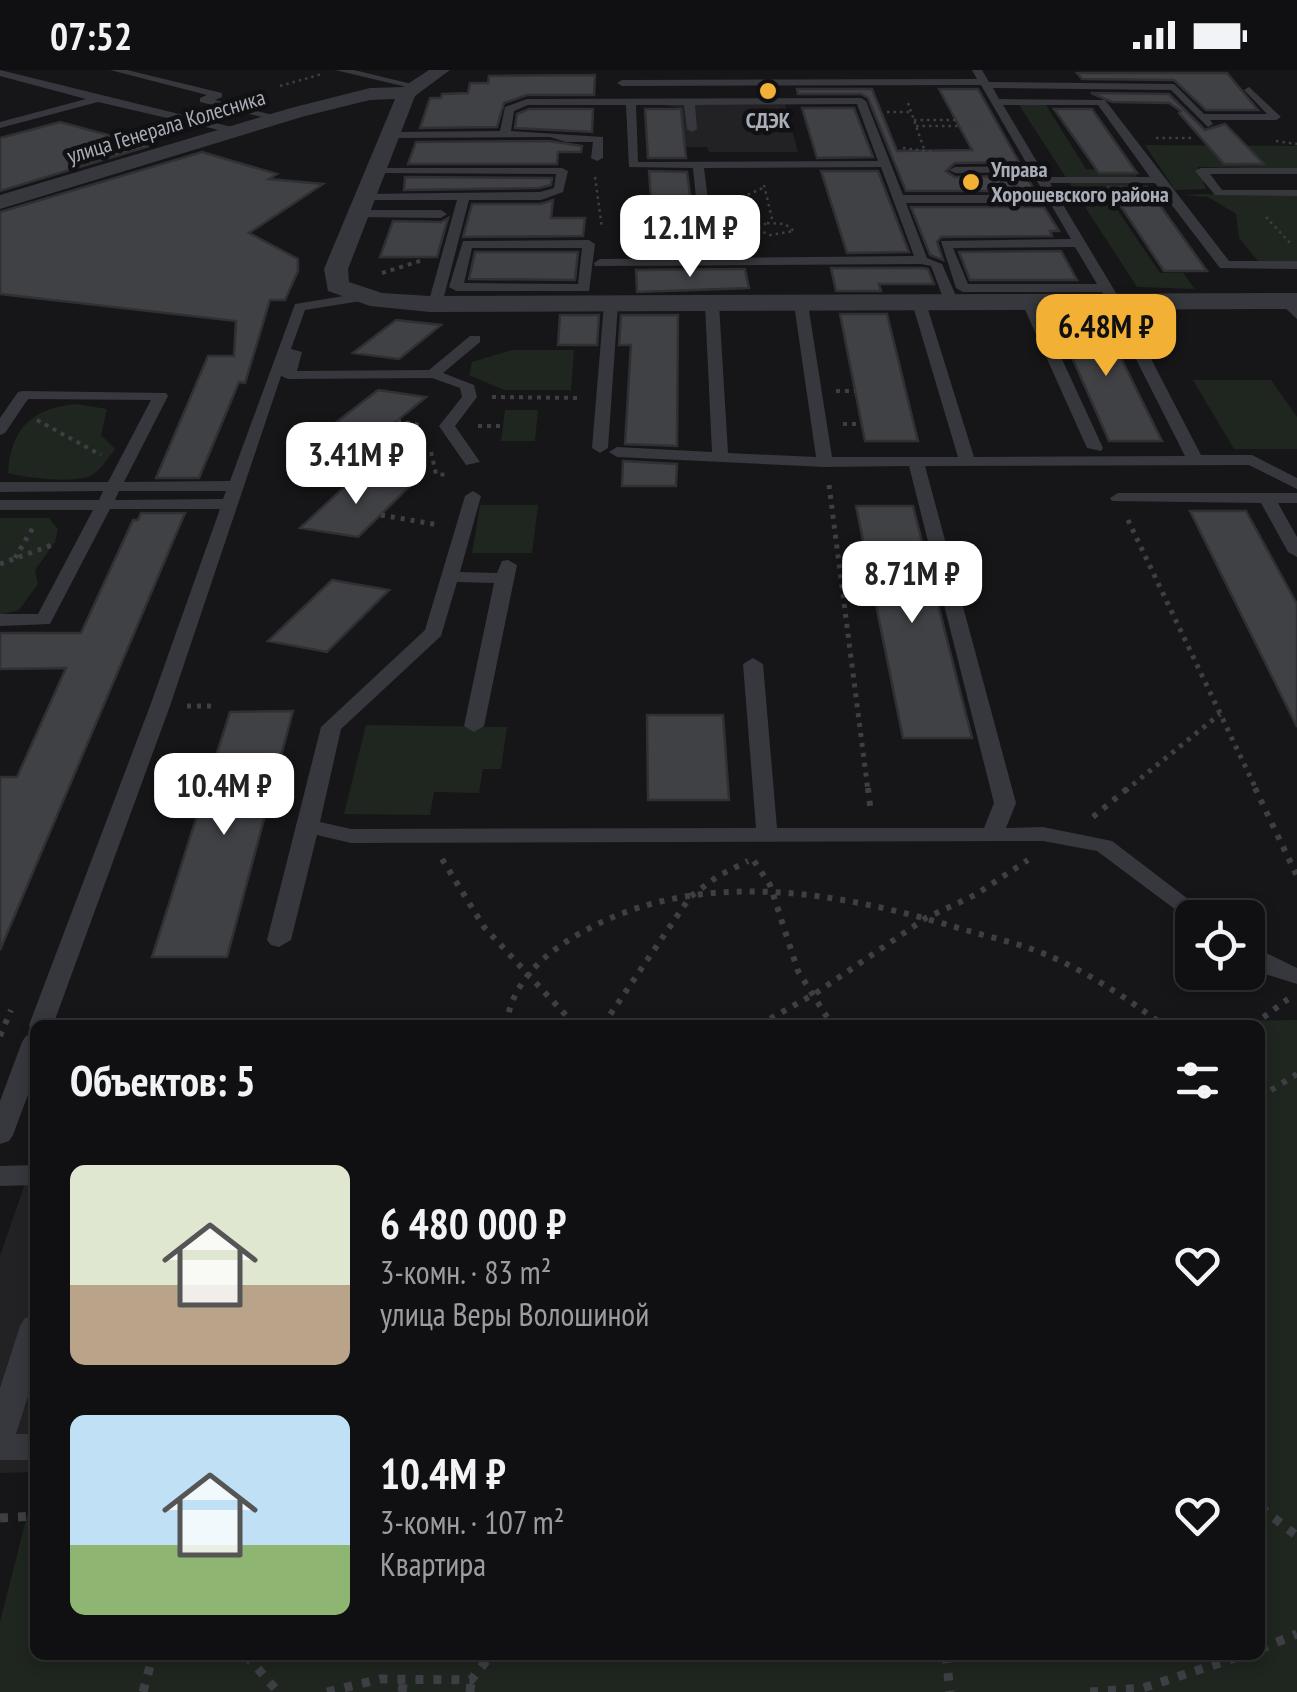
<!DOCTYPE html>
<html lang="ru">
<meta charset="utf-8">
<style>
body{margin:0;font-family:"PT Sans Narrow",sans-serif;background:#1e1e20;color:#f1f3f6;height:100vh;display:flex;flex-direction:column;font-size:38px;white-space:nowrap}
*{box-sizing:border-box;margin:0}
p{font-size:32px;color:#9c9d9f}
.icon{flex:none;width:55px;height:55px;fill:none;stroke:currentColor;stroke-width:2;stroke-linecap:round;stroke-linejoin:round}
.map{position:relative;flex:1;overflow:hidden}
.side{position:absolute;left:30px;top:950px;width:1235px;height:640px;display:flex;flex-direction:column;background:#101012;border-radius:15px;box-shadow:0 5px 15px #0003,0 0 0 2px #303032}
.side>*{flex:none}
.controls{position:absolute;left:1175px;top:830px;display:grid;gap:20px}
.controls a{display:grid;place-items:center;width:90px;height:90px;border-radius:15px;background:#101012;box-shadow:0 5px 15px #0003,0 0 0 2px #303032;font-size:50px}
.price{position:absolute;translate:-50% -85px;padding:0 22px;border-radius:20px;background:#fff;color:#222;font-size:32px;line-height:65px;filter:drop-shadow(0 2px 5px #0008)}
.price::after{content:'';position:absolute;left:50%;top:60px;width:30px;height:22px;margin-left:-15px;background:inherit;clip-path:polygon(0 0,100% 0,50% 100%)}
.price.current{background:#f2b134;color:#111}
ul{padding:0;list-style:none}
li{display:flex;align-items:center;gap:30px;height:250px;padding:0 40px}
li span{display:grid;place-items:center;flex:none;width:280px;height:200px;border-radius:15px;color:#555}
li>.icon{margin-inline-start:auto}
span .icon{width:120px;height:120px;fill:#fffc;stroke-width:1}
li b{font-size:42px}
h2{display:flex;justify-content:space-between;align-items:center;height:120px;padding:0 40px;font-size:42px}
.status{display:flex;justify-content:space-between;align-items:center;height:70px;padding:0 50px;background:#101012;direction:ltr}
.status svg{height:28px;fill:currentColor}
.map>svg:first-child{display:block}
.built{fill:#222225}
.green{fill:#1e261f}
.building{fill:#404145;stroke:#303034;stroke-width:2.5}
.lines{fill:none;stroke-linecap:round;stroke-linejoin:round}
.path-far4{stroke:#3d3f44;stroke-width:2.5;stroke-dasharray:2.5 4;stroke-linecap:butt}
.path-far3{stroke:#3d3f44;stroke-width:4;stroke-dasharray:4 5;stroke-linecap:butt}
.path-far2{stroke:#3d3f44;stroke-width:5;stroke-dasharray:4 6;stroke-linecap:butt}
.path-far1{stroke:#3d3f44;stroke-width:6;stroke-dasharray:5 8;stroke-linecap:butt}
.path{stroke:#3d3f44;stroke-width:9;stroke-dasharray:8 10;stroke-linecap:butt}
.lane{fill:#37383d;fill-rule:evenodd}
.street{fill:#37383d;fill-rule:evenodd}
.poi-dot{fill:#f2b134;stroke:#111113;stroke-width:4}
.labels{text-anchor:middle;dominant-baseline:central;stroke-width:9;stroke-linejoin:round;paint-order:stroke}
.far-poi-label{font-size:22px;font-weight:bold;fill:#a8adb8;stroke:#111113}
.far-street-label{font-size:22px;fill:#a8adb8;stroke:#111113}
</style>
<div class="status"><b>07:52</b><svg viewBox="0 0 49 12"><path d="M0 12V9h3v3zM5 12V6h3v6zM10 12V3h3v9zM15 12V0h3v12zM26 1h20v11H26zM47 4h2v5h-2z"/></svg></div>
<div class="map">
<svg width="1297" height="1622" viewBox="0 0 1297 1622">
<rect width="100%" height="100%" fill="#161618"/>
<path class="built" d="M 785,34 L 798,82 L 709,82 L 707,77 L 685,77 L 681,38 L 661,35 Z
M 35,1084 L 35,1402 L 0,1403 L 0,1186 Z"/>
<path class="green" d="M 1019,35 L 1046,35 L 1086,99 L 1135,101 L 1140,115 L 1104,120 L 1160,203 L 1183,203 L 1195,219 L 1137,217 Z
M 1145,75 L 1297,76 L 1297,99 L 1198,97 L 1206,119 L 1175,120 Z
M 1205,124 L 1297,126 L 1297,197 L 1263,197 L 1239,168 L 1236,144 L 1208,127 L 1182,125 Z
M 512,280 L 574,280 L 571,320 L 504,320 L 469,305 L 472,292 Z
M 1193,310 L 1271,310 L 1297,347 L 1297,379 L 1234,379 Z
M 76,334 L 107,339 L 101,365 L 115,379 C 108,388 101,400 92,405 C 74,414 27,408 8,403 C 11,358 32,338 76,334 Z
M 505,340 L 538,340 L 535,371 L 501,371 Z
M 480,435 L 538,435 L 532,483 L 472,483 Z
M 0,448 L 49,448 L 58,459 L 55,472 L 35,500 L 38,514 L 19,540 L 0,545 Z
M 366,655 L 507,657 L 501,699 L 483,699 L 479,723 L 434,722 L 430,745 L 344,744 Z
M 1297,950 L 1297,1622 L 0,1622 L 0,1552 L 32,1426 L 35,1585 L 1260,1585 L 1260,955 L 960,955 Z"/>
<path class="building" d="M 1077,3 L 1227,3 L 1258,40 L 1206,40 L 1174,10 L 1082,9 Z
M 595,5 L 594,25 L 527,25 L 504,33 L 497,57 L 420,58 L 430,28 L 441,28 L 442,24 L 468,23 L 470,13 L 488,13 L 489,6 Z
M 797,19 L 872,19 L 897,81 L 972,80 L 939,19 L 978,19 L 1019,92 L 955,93 L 946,101 L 955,107 L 1026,106 L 1035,121 L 906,121 L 868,28 L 861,24 L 798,24 Z
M 1091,23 L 1169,24 L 1205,60 L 1225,54 L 1264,94 L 1224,94 L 1179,43 L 1181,41 L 1169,33 L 1112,32 Z
M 802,38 L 854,38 L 873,87 L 817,88 Z
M 529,39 L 593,39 L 592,62 L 515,58 L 517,44 Z
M 645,39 L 681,39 L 686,88 L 648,88 Z
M 1054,39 L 1092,39 L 1137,103 L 1099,103 Z
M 60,52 L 149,76 L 0,121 L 0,68 Z
M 549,71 L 582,76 L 581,82 L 558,82 L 557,94 L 408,94 L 416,72 Z
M 202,82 L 277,104 L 269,109 L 323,114 L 249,163 L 298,189 L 298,201 L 285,230 L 270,230 L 245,313 L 239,312 L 199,408 L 156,408 L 208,286 L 234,286 L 236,251 L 0,224 L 0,142 Z
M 649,101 L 687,102 L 698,184 L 655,185 Z
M 821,101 L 878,101 L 909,182 L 847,183 Z
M 405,107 L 552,108 L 551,115 L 539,118 L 404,120 Z
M 1108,117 L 1147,117 L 1207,201 L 1164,201 Z
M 553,130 L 551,148 L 585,148 L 583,166 L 463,167 L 472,134 L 541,134 Z
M 911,137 L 1044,137 L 1059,161 L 1050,161 L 1052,166 L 941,167 L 937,172 L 943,190 L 930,185 Z
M 448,148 L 437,187 L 380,187 L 393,151 L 441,152 Z
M 1061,181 L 1077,210 L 970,210 L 959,182 Z
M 475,182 L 578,182 L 575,210 L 469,209 Z
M 831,198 L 921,198 L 928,199 L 934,214 L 879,214 L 881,221 L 836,221 Z
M 745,199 L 749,218 L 637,222 L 636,200 Z
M 1095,243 L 1104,254 L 1162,371 L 1109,371 L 1053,244 Z
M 840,244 L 887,244 L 918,371 L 865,371 Z
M 560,245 L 599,245 L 597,275 L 558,275 Z
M 621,245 L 678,245 L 677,376 L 625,374 L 631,275 L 619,275 Z
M 396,250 L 441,255 L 399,289 L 353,283 Z
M 378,320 L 426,327 L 375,369 L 325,361 Z
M 623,391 L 677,394 L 676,416 L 622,416 Z
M 355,407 L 411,415 L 358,467 L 300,458 Z
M 856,436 L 913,436 L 972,668 L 903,668 Z
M 1190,441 L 1246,441 L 1297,534 L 1297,657 Z
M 141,443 L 185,443 L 0,880 L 0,707 L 17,707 L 66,598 L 0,599 L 0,563 L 81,563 L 133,450 L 138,450 Z
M 332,510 L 389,520 L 327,582 L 268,571 Z
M 293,641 L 227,887 L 152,887 L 230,642 Z
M 647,645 L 723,645 L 729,730 L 648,730 Z"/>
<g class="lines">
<path class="path-far4" d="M 280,16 L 322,4
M 908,33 L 924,79
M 887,42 L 911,42
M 914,50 L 983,50
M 916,56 L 985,56
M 1156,68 L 1194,68
M 1276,71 L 1297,74
M 903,78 L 940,83
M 595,107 L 602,158
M 764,115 L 773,153
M 724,135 L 763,118
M 727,142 L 758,156
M 1266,147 L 1291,174
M 767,153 L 785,154 L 794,161 L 770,165 L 756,159 Z
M 727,159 L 756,159"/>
<path class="path-far3" d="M 382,203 L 423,190
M 836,321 L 855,321
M 492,327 L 579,328
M 37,350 L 101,385
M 397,351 L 420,355
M 843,354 L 861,354
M 478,356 L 503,356
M 431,382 L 436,404 L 448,405"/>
<path class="path-far2" d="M 829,415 L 868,721
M 381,445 L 439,455
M 1128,450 L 1257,721
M 15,488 L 34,456
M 0,494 L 52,475
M 187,636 L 211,636
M 1125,721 L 1220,644"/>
<path class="path-far1" d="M 868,718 L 871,744
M 1255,718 L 1297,806
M 1093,747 L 1128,718
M 442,789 L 484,857 L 575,955
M 754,791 L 770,815 L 798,901 L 832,955
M 506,955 C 513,909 547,881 586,860 C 704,796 843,823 965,860 C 994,868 1025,875 1052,887 C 1092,905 1128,929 1163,955
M 603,955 L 690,827 L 718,806 L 748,791
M 759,955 L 816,923 L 926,848 L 975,825 L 1028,790
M 1253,955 L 1288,929
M 0,966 L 11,940
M 1260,1027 L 1297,1004"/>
<path class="path" d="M 1260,1437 L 1297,1466
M 0,1448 L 35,1446
M 1260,1579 L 1297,1564
M 246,1585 L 278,1622
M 946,1585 L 950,1622
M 143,1622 L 153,1585
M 327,1622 L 380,1609 L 471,1610 L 491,1585
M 402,1622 L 404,1607
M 470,1622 L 471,1610
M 1090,1622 L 1143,1618 L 1244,1585"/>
<path class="lane" d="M 0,0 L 240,59 L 241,61 L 236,64 L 98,32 L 0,58 L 0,52 L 86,29 L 0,6 Z
M 110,0 L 127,0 L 222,23 L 222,27 L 215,30 L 284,48 L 279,51 L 200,32 L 200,28 L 207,25 Z
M 335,0 L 354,0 L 420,16 L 415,19 Z
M 972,0 L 982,0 L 989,12 L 1174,14 L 1204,44 L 1267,44 L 1244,20 L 1249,17 L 1281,47 L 1276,50 L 1210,50 L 1213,54 L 1208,57 L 1171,20 L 993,18 L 999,29 L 1105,30 L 1229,191 L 1297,191 L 1297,199 L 1220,198 L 1155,113 L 1050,113 L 1122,233 L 1201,385 L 1252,385 L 1297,408 L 1297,419 L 1249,395 L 925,396 L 1016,733 L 1006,758 L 1043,757 L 1112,771 L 1213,848 L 1192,848 L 1192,852 L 1097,781 L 1043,771 L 351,773 L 317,765 L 291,870 L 279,877 L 271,875 L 267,870 L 321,657 L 425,560 L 465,426 L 473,421 L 481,426 L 460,502 L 497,503 L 502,491 L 508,490 L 517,495 L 484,656 L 474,662 L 464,656 L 494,513 L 457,512 L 441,566 L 341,659 L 320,752 L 351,759 L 756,758 L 743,594 L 753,588 L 763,594 L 777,758 L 984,758 L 994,733 L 909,396 L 825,397 L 617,387 L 609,382 L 617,377 L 712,382 L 705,234 L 712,230 L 719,234 L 728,383 L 816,387 L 794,234 L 801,230 L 808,234 L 832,387 L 958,387 L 912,233 L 919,229 L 926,233 L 974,387 L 1185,386 L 1102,222 L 963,222 L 956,218 L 941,171 L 1071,169 L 1050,133 L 906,133 L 927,188 L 942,194 L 959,233 L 952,237 L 945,233 L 931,196 L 921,194 L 595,196 L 594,193 L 600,189 L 702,188 L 693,98 L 629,97 L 626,35 L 528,35 L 514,41 L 511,61 L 603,67 L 603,88 L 597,91 L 591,88 L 593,72 L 566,72 L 550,67 L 392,68 L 387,65 L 392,62 L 500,61 L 505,37 L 527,29 L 861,28 L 866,31 L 903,125 L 1045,125 L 1032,102 L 955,103 L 949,100 L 955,97 L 1028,96 L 981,15 L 622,16 L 617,13 L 622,10 L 977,9 ZM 857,34 L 878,91 L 638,92 L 636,35 L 684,35 L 687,59 L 692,62 L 697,59 L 695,35 ZM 1003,35 L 1098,35 L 1150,107 L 1046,107 ZM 881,97 L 914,186 L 715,188 L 704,98 ZM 1075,177 L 1097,214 L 968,214 L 953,178 Z
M 374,98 L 562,98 L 568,101 L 563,122 L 541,130 L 469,130 L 442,234 L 435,238 L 428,234 L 457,130 L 366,130 L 360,126 L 362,124 L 540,122 L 554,118 L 556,104 L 378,103 Z
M 1297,98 L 1297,104 L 1210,104 L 1222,120 L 1297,120 L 1297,126 L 1215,125 L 1195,101 L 1201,98 Z
M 359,140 L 441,140 L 447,144 L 441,148 L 355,147 L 353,144 Z
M 589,170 L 595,174 L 589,221 L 456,221 L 449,217 L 463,171 ZM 472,178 L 582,178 L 578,214 L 464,213 Z
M 362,223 L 369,227 L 367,230 L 305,240 L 291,279 L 302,282 L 297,301 L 429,300 L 470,266 L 480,266 L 480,272 L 443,303 L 474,315 L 477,327 L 455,356 L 480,392 L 466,395 L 439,356 L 462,327 L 460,318 L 432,308 L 288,309 L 281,306 L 170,636 L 53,955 L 35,955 L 32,961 L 29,955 L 150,636 L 220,439 L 110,439 L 50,554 L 0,556 L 0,544 L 38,544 L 93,440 L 0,440 L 0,430 L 99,430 L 103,421 L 0,422 L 0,412 L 108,412 L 151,330 L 28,329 L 5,363 L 0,365 L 0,348 L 18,322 L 23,321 L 166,323 L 168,326 L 124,412 L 230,411 L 295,234 ZM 119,421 L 226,421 L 223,429 L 115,430 Z
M 1281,228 L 1291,228 L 1297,236 L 1297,249 L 1281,234 Z
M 611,230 L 618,234 L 608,378 L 600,383 L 592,378 L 604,234 Z
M 1024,230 L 1036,233 L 1103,378 L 1101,381 L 1087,378 L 1022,233 Z
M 1118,423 L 1297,423 L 1297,433 L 1278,433 L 1297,467 L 1297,487 L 1288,482 L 1261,433 L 1112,431 L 1110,428 Z
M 1248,874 L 1297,898 L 1297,914 L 1268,905 L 1248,892 Z
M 35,964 L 35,1006 L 13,1065 L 9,1071 L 0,1074 L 0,1031 L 22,972 L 26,966 Z
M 35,1095 L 35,1115 L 0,1116 L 0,1096 Z
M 35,1245 L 35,1304 L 16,1364 L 35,1364 L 35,1390 L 0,1390 L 0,1318 L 20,1256 L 25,1248 Z"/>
<path class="street" d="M 429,0 L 450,0 L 415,26 L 348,199 L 349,212 L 382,223 L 430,226 L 1297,223 L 1297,239 L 430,242 L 370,236 L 328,221 L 324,199 L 395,29 L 370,30 L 305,46 L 0,139 L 0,125 L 291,38 L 370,18 L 403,17 Z"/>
</g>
<g class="poi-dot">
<circle cx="768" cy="21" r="10"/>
<circle cx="971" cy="112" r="10"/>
</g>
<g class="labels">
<g class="far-poi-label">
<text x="768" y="50">СДЭК</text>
<text x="991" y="99" text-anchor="start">Управа<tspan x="991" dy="25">Хорошевского района</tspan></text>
</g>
<g class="far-street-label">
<text transform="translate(166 56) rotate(-17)">улица Генерала Колесника</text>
</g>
</g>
</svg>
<div class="controls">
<a><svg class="icon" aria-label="locate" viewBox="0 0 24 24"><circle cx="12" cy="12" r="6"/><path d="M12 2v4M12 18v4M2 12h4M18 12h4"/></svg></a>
</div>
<b class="price" style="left:690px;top:210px">12.1M ₽</b>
<b class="price current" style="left:1106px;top:309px">6.48M ₽</b>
<b class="price" style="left:356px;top:437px">3.41M ₽</b>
<b class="price" style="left:912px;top:556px">8.71M ₽</b>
<b class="price" style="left:224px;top:768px">10.4M ₽</b>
<section class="side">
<h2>Объектов: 5<svg class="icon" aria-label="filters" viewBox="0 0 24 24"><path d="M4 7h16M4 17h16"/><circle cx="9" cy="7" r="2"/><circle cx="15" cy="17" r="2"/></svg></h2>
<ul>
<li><span style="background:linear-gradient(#dfe7d0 60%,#b9a48a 0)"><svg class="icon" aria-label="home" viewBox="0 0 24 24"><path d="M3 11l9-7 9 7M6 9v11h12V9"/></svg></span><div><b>6 480 000 ₽</b><p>3-комн. · 83 m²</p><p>улица Веры Волошиной</p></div><svg class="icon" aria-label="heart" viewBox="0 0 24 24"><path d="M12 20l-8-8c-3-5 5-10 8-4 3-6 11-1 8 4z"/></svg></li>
<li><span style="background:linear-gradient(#bfe0f5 65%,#8fb573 0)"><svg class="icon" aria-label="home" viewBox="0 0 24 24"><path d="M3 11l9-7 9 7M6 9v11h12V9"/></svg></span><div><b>10.4M ₽</b><p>3-комн. · 107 m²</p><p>Квартира</p></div><svg class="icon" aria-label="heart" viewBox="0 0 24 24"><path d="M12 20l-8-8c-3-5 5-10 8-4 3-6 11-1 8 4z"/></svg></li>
</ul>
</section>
</div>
